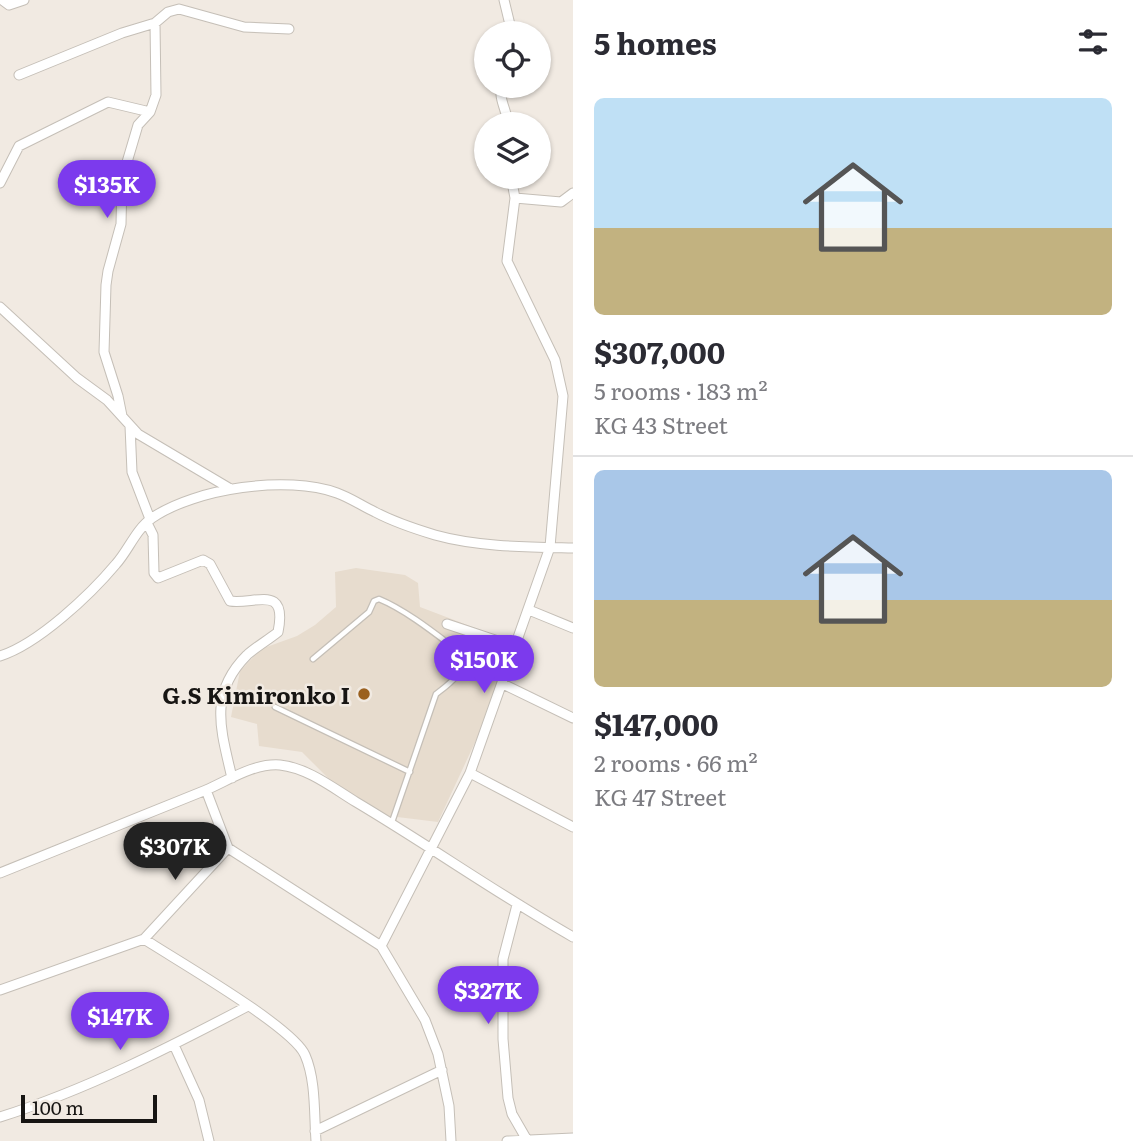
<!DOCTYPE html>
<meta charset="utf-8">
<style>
body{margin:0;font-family:Literata,serif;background:#f7f7f7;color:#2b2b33;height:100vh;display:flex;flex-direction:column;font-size:26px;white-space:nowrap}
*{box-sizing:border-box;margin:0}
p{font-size:23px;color:#7c7c81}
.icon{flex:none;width:38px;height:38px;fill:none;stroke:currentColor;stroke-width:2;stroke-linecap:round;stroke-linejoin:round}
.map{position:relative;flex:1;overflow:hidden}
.sheet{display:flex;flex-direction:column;background:#fff;width:560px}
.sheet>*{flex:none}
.fabs{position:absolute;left:474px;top:21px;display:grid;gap:14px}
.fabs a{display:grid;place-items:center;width:77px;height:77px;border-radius:50%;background:#fff;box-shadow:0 2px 5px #0004;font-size:35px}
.scale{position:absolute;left:21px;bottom:18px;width:136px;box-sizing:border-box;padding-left:7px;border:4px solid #171513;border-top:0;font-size:19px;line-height:24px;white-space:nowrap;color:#171513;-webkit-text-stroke:5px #f1eae2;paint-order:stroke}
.price{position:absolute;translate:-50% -60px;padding:0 16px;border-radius:24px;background:#7c3aed;color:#fff;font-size:23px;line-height:46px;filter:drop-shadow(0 2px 4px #0008)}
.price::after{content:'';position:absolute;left:50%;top:42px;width:21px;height:16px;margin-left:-10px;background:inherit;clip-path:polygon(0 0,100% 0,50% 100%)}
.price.current{background:#222;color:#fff}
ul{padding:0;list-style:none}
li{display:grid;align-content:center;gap:14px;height:371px;padding:0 21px}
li+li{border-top:2px solid #e1e1e2}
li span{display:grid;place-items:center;height:217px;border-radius:10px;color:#555}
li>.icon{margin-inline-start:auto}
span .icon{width:126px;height:126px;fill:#fffc;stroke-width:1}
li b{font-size:30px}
h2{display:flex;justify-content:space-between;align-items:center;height:84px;padding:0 21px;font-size:30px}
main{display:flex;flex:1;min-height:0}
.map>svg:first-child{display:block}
.built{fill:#e7dcce}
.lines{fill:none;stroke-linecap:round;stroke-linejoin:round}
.service-casing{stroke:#c5bfb7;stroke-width:7}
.minor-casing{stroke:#c5bfb7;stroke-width:11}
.service{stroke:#fff;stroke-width:4.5}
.minor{stroke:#fff;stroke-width:9}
.poi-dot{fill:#9a601e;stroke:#f1eae2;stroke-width:2.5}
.labels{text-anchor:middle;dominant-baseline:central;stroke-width:5;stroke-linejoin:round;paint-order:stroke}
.poi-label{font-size:23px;font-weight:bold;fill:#171513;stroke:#f1eae2;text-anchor:end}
</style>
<main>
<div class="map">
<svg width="573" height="1141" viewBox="0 0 573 1141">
<rect width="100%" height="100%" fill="#f1eae2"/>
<path class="built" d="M 356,568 L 405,575 L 418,583 L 420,607 L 512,642 L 477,738 L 438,822 L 389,816 L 344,794 L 302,752 L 259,746 L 257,724 L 231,717 L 240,671 L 261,649 L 297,636 L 315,625 L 336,607 L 335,572 Z"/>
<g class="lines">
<defs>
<path id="service" d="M 313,659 L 369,612 L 374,601 L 379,599 C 406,610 437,635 461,653 C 467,672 449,684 436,694 L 392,822
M 275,707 L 410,772"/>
<path id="minor" d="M 2,0 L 9,5 L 24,0
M 504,0 L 512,33
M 19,75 L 122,33 L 155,23 L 168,12 L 179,9 L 244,27 L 289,29
M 502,86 C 498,99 507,110 508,124
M 0,183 L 19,146 L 108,102 L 150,112
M 515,198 L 561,202 L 573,193
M 0,307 L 77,378 L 107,400 L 138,434 L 229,488
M 122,416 L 118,396 L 104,352 L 106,285 L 108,271 L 121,224 L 122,179 L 138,125 L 150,112 L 156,95 L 155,23
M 130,426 L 132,472 L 150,519
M 147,523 L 153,535 L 154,573 L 158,578 L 203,560 L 210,564 L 230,601 C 254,605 288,583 278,632 C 268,640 256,647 247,655 C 208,694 221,730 232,778
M 529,610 L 573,628
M 447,624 L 516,647
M 0,656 C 38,644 90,595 116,564 C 128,551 136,529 152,518 C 196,488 287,475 337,493 C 351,498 362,506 375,512 C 394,522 415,529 435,535 C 478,547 528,547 573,548
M 503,684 L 573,718
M 470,773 L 573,827
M 206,790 C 229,780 254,763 280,765 C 308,768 333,788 356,802 C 430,846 499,895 573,937
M 0,873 L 206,790 L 228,848 L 381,946 L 425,1020 L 438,1054 L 449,1106 L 451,1141
M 517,905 L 503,959 L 503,1039 L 508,1098 L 512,1114 L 527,1140
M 144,939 C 176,960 293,1027 305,1055 C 316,1080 314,1114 316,1141
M 381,946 L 470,773 L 550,547 L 563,396 L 555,360 L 507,261 L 515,198 L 511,177
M 0,990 L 144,939 L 228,848
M 174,1045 L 199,1100 L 209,1141
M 0,1117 C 86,1090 168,1048 248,1006
M 315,1131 L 442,1070
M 507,1141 L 573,1138"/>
</defs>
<use href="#service" class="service-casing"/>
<use href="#minor" class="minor-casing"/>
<use href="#service" class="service"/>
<use href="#minor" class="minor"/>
</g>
<circle class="poi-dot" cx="364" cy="694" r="7"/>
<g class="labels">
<g class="poi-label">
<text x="350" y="694">G.S Kimironko I</text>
</g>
</g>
</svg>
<div class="fabs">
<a><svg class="icon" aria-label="locate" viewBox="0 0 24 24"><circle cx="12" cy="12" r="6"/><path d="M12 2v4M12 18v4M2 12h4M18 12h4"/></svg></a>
<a><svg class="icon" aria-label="layers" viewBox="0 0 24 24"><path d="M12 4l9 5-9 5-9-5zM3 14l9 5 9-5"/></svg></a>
</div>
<div class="scale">100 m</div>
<b class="price" style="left:107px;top:220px">$135K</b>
<b class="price" style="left:484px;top:695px">$150K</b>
<b class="price current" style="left:175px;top:882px">$307K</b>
<b class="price" style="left:488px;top:1026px">$327K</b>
<b class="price" style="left:120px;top:1052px">$147K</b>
</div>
<section class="sheet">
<h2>5 homes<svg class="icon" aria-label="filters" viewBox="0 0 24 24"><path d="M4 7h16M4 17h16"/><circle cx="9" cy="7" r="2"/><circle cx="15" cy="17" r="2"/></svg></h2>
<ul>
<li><span style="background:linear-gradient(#bfe0f5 60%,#c2b280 0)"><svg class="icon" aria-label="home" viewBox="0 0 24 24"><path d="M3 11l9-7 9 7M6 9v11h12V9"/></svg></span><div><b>$307,000</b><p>5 rooms · 183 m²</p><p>KG 43 Street</p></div></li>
<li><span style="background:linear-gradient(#a9c7e8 60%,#c2b280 0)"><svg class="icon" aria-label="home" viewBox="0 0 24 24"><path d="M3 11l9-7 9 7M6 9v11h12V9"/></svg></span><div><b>$147,000</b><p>2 rooms · 66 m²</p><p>KG 47 Street</p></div></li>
</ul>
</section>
</main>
